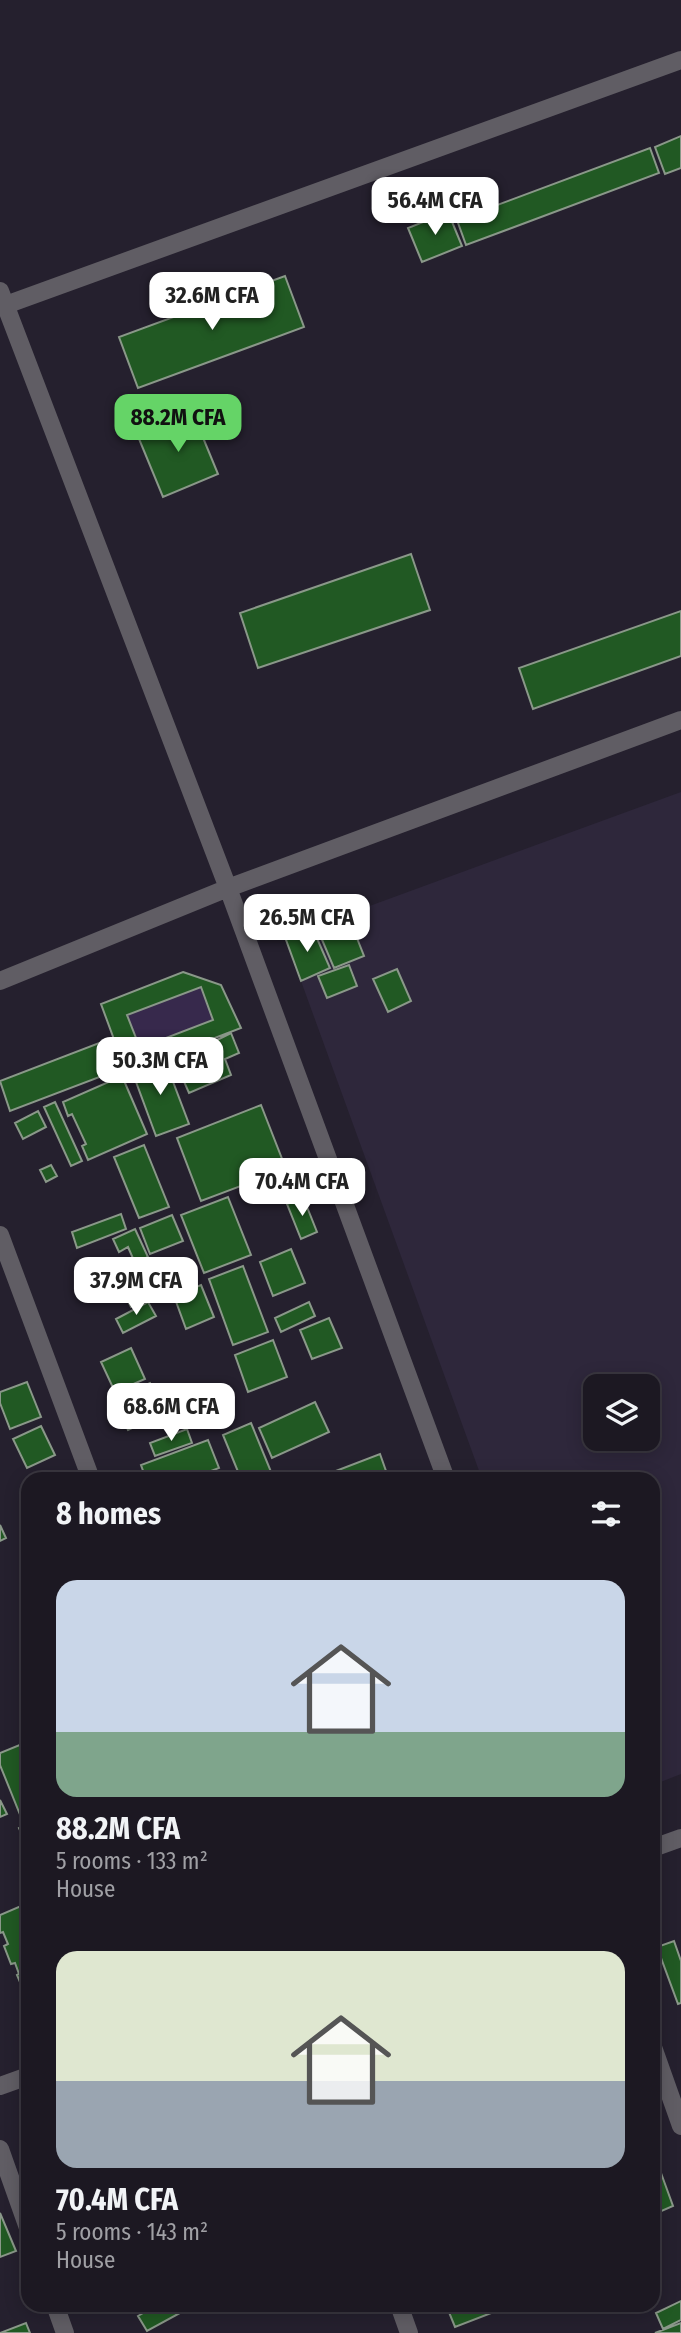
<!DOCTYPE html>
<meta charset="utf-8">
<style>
body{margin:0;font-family:"Fira Sans Condensed",sans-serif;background:#29252f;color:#f1f3f6;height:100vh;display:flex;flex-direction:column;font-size:26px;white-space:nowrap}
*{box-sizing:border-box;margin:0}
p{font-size:23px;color:#a0a0a5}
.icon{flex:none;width:38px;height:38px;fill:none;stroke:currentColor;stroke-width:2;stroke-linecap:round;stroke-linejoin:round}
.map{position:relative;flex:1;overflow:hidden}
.sheet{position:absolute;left:21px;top:1472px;width:639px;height:840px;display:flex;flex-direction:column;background:#1c1822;border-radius:21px;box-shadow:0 4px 18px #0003,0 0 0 2px #3a3740}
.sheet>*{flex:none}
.buttons{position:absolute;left:583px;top:1374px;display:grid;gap:14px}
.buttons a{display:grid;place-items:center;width:77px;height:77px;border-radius:14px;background:#1c1822;box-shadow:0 4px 18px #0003,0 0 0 2px #3a3740;font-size:35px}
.price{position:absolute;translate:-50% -60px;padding:0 16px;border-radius:14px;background:#fff;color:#222;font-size:23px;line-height:46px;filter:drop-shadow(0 2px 4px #0008)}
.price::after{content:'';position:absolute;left:50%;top:42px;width:21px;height:16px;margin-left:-10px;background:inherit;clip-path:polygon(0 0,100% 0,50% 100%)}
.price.current{background:#65d467;color:#111}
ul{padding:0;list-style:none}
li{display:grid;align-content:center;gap:14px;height:371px;padding:0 35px}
li span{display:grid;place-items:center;height:217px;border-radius:21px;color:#555}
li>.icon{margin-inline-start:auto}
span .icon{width:126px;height:126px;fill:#fffc;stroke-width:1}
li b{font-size:30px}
h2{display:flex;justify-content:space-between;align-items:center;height:84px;padding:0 35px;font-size:30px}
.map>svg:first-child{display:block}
.built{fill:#2e273b;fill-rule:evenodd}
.green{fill:#37294c}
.building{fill:#215923;stroke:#8a9889;stroke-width:2;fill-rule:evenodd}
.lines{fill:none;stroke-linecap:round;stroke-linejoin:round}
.street{stroke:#605d64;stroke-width:18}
</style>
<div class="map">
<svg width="681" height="2333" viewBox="0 0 681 2333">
<rect width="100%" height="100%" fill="#25202e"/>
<path class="built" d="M 681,792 L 681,1774 L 653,1785 L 653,1479 L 482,1479 L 285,937 ZM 595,1386 L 648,1386 L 648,1438 L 595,1438 Z"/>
<path class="green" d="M 201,987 L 213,1020 L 140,1048 L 127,1015 Z"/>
<path class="building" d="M 681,136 L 681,168 L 665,174 L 655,147 Z
M 650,148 L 659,173 L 466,245 L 457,220 Z
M 448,212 L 462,246 L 422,262 L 408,228 Z
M 285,276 L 304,327 L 138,388 L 119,337 Z
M 192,411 L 218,474 L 163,497 L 137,434 Z
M 411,554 L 430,610 L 258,668 L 240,613 Z
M 681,611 L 681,656 L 533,709 L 519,668 Z
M 351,923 L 364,956 L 334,968 L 320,935 Z
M 312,927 L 330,968 L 301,981 L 285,937 Z
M 349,965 L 357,986 L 327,998 L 318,976 Z
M 397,969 L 411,1001 L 388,1012 L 373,979 Z
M 183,972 L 221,985 L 241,1028 L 126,1072 L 101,1004 ZM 201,987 L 213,1020 L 140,1048 L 127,1015 Z
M 231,1033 L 239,1053 L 225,1059 L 231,1075 L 189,1093 L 175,1061 Z
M 107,1040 L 118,1070 L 10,1111 L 0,1081 Z
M 164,1058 L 189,1124 L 156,1136 L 132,1071 Z
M 122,1076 L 147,1134 L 88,1160 L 82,1146 L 86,1144 L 72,1114 L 68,1116 L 63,1102 Z
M 55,1102 L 82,1161 L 71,1166 L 44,1107 Z
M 261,1105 L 286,1169 L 201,1201 L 177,1138 Z
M 38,1111 L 46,1127 L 23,1139 L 15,1123 Z
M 144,1145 L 169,1207 L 139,1218 L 114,1157 Z
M 51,1165 L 57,1176 L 46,1182 L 40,1170 Z
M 228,1197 L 251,1255 L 204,1273 L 181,1215 Z
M 303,1197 L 317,1232 L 301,1239 L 287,1204 Z
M 121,1214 L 126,1229 L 77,1248 L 72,1232 Z
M 172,1215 L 183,1241 L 150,1254 L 140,1228 Z
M 135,1229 L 148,1257 L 135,1263 L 128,1247 L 119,1252 L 113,1239 Z
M 291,1249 L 305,1283 L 273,1296 L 260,1262 Z
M 243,1266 L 268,1332 L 233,1345 L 209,1279 Z
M 153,1276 L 161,1294 L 131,1307 L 122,1289 Z
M 201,1285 L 214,1317 L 186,1329 L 174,1296 Z
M 148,1302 L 156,1316 L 123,1333 L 116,1319 Z
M 309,1302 L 315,1316 L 281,1332 L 275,1318 Z
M 329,1318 L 342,1348 L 312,1359 L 300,1330 Z
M 273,1340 L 287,1377 L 248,1392 L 235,1355 Z
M 131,1348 L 145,1379 L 115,1392 L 101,1362 Z
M 27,1382 L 41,1417 L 10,1429 L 0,1403 L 0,1392 Z
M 150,1383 L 163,1414 L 128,1430 L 114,1399 Z
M 315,1402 L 329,1432 L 272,1458 L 259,1428 Z
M 251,1423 L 274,1479 L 241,1479 L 223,1435 Z
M 41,1426 L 55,1455 L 27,1468 L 13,1439 Z
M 187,1429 L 192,1443 L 155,1456 L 150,1443 Z
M 208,1440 L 219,1468 L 190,1479 L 146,1479 L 141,1465 Z
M 380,1454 L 386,1471 L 366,1479 L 315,1479 Z
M 0,1525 L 6,1538 L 0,1541 Z
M 27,1742 L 28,1820 L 23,1822 L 0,1765 L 0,1753 Z
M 0,1800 L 7,1814 L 0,1817 Z
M 28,1825 L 28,1849 L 19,1828 Z
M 28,1903 L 28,1993 L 25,1994 L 17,1975 L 19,1974 L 15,1963 L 11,1964 L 4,1946 L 8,1944 L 3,1932 L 0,1933 L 0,1915 Z
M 674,1941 L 681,1961 L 681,2003 L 678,2004 L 657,1947 Z
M 653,2154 L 660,2168 L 653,2171 Z
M 661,2173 L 673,2206 L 657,2213 L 653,2202 L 653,2176 Z
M 0,2213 L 16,2251 L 0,2257 Z
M 681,2301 L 681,2320 L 663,2329 L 656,2313 Z
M 157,2305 L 189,2305 L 191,2307 L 147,2331 L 138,2316 Z
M 446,2305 L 491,2305 L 494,2312 L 455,2327 Z
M 26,2323 L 30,2333 L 0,2333 Z
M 681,2323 L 681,2333 L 655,2333 Z"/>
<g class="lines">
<path class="street" d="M 0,291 L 228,888 L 446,1479
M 0,307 L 681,60
M 0,981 L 228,888 L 681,720
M 0,1235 L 91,1479
M 653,1848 L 681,1838
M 653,2047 L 681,2126
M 0,2086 L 28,2076
M 0,2149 L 28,2228
M 55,2305 L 65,2333
M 399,2305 L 409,2333"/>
</g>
</svg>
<div class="buttons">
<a><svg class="icon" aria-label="layers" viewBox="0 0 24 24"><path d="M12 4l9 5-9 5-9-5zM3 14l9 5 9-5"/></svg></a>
</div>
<b class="price" style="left:435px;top:237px">56.4M CFA</b>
<b class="price" style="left:212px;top:332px">32.6M CFA</b>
<b class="price current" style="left:178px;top:454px">88.2M CFA</b>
<b class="price" style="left:307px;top:954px">26.5M CFA</b>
<b class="price" style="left:160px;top:1097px">50.3M CFA</b>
<b class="price" style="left:302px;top:1218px">70.4M CFA</b>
<b class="price" style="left:136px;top:1317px">37.9M CFA</b>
<b class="price" style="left:171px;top:1443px">68.6M CFA</b>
<section class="sheet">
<h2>8 homes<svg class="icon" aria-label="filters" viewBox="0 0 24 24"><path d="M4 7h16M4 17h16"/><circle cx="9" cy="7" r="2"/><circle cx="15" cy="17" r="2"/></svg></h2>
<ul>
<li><span style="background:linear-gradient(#c9d6e8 70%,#7fa58c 0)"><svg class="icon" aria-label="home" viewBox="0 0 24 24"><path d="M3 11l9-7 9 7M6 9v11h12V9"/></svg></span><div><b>88.2M CFA</b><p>5 rooms · 133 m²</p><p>House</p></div></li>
<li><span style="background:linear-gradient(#dfe7d0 60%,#9aa5b1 0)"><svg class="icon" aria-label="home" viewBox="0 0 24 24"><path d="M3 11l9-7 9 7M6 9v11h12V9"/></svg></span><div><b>70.4M CFA</b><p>5 rooms · 143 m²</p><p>House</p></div></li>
</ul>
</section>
</div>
